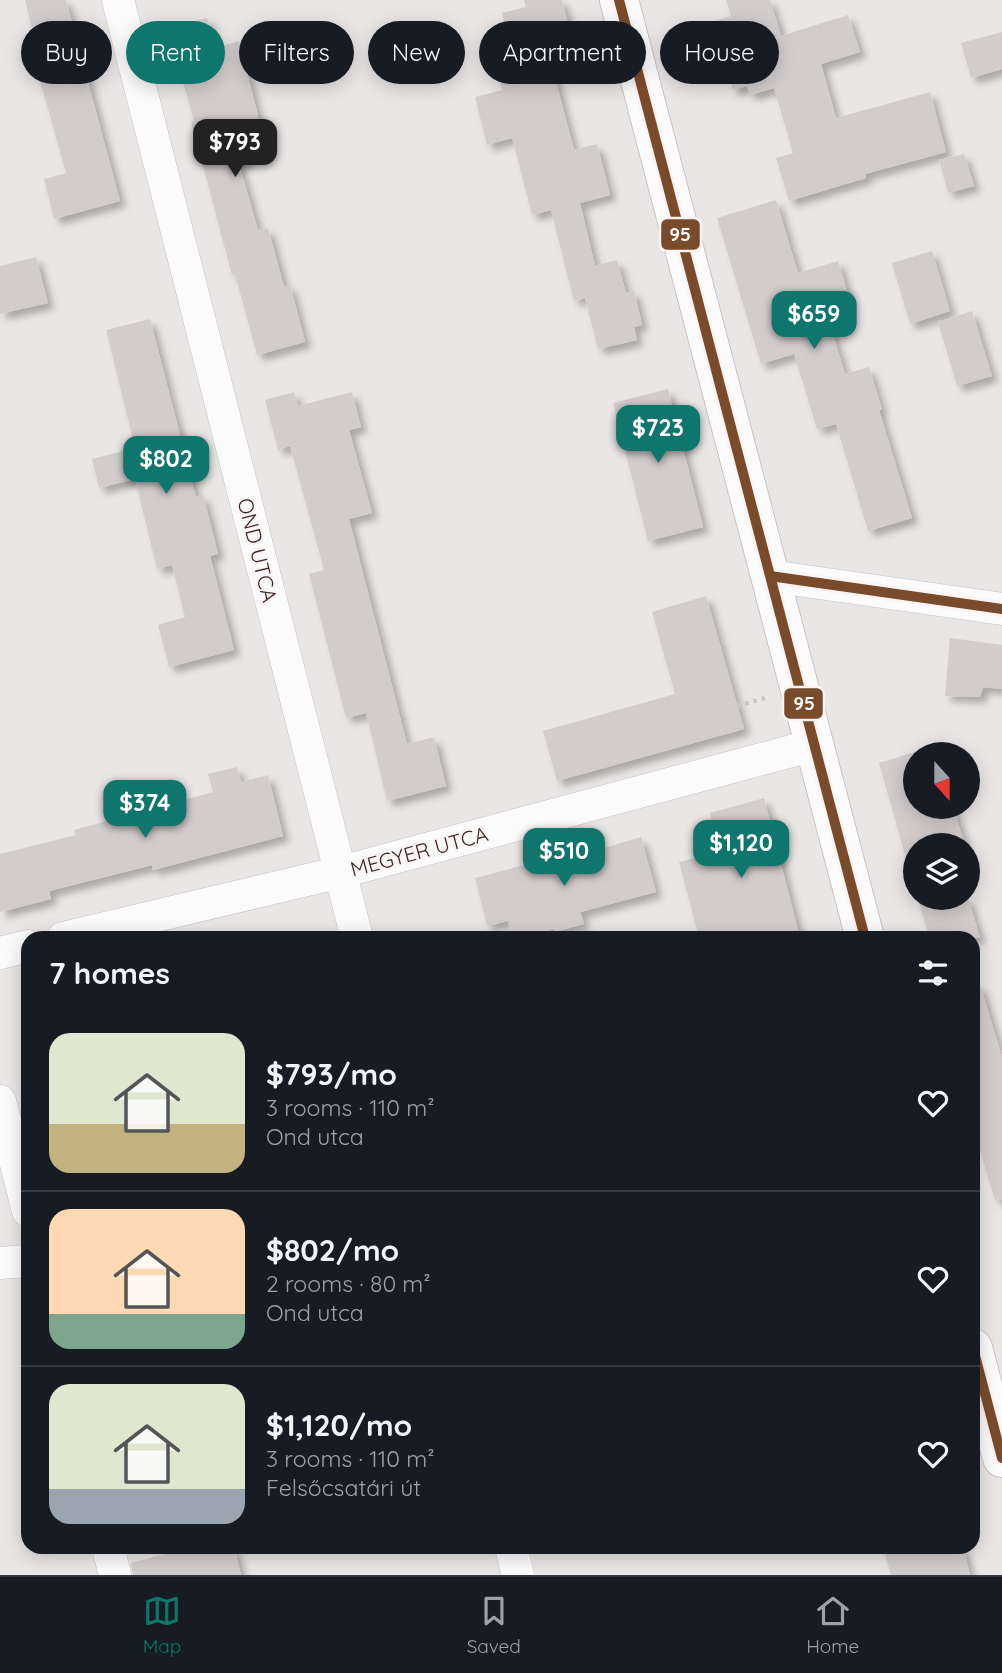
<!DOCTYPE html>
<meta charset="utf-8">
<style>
body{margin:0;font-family:Quicksand,sans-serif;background:#20242c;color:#f1f3f6;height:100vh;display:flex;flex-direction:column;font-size:26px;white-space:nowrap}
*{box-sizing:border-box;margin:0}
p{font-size:23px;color:#9ea1a6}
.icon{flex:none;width:38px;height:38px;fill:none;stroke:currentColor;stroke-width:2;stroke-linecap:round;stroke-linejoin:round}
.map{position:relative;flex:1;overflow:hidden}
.drawer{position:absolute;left:21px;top:931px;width:959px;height:623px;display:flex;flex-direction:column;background:#171b24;border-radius:21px;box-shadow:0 4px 18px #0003}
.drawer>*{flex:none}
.top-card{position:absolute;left:21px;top:21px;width:961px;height:63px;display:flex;gap:14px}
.needle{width:46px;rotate:159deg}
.tools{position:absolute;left:903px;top:742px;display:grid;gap:14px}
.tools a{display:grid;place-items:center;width:77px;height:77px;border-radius:50%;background:#171b24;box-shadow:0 4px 18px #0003;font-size:35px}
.price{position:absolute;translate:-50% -60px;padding:0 16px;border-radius:14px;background:#0f766e;color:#fff;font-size:23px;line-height:46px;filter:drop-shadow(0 2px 4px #0008)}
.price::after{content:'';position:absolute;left:50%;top:42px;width:21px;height:16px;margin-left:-10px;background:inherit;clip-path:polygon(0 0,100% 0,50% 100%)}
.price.on{background:#222;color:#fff}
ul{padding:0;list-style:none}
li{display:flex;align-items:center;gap:21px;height:175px;padding:0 28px}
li+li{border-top:2px solid #363941}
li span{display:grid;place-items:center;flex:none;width:196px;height:140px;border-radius:21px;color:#555}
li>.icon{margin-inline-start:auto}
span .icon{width:84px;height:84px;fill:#fffc;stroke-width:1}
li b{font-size:30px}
h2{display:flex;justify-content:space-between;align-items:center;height:84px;padding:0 28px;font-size:30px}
.chip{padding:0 24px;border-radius:32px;background:#171b24;box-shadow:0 4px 18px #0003;font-size:24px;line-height:63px}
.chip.on{background:#0f766e;color:#fff}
.dock{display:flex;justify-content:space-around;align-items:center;height:98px;border-top:2px solid #363941;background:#171b24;font-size:19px;color:#9ea1a6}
.dock a{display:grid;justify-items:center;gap:4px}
.dock .on{color:#0f766e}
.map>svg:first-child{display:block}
.building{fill:#d3cccd;filter:url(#shadow)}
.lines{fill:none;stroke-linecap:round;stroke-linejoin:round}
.street-casing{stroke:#c8c3c3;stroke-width:33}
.secondary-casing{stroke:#cac3c3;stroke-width:40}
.path{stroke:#cec6c6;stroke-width:4.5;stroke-dasharray:3.5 5;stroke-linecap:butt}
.street{stroke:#fcfbfb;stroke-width:32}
.secondary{stroke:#fcfbfb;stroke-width:38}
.bus-1-casing{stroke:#faf4f5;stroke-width:16}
.bus-1{stroke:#7a4b2a;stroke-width:10}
.labels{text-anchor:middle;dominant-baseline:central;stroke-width:5;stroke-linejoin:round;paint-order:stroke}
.street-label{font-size:21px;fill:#402622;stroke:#faf4f5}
.line-badge{stroke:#faf4f5;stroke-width:2.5}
.badge-label{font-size:19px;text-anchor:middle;font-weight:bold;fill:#fff}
</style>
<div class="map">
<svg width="1002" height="1575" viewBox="0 0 1002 1575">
<defs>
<filter id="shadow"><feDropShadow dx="6" dy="6" stdDeviation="3.5" flood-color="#0004"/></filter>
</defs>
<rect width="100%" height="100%" fill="#ebe6e6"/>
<path class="building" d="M 25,0 L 66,0 L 120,201 L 54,219 L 44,179 L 66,173 L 34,59 L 39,58 Z
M 524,0 L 562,0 L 574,45 L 548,51 L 574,150 L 597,144 L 610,195 L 580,203 L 595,266 L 617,260 L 626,293 L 634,291 L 642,325 L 634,327 L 637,340 L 598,349 L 585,298 L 574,301 L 551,210 L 532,215 L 512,138 L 487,145 L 475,97 L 502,90 L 487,31 L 505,26 L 502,13 L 526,7 Z
M 726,0 L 770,0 L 781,36 L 848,15 L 860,52 L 821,64 L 836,118 L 930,92 L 946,152 L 865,174 L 866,178 L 789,201 L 776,158 L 793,153 L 774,88 L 750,95 L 747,86 L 733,90 L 712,22 L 731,16 Z
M 207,18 L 216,48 L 239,41 L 263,136 L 242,142 L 248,162 L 239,164 L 258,230 L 268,228 L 284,287 L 290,285 L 305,342 L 257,355 L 235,274 L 232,275 L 191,121 L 194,121 L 168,28 Z
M 1002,32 L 1002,69 L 971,78 L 961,43 Z
M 964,154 L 974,186 L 948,193 L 939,160 Z
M 776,200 L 798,273 L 838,261 L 848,294 L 823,302 L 845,374 L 869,367 L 882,410 L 879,410 L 912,518 L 868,531 L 836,424 L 817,429 L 794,354 L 761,364 L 717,218 Z
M 932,251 L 950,311 L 910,324 L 892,263 Z
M 36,257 L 48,303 L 0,314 L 0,266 Z
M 972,311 L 992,376 L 957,386 L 938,322 Z
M 150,319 L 196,497 L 203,495 L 218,554 L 210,556 L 234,650 L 169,667 L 158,625 L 185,617 L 172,565 L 157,569 L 135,479 L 99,488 L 92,459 L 135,448 L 106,330 Z
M 668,389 L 703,527 L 648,541 L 613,403 Z
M 294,392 L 298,406 L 352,392 L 361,427 L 349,430 L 372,513 L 349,519 L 407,744 L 434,737 L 446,786 L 387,801 L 366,713 L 346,718 L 309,574 L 324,570 L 290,446 L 278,450 L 265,400 Z
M 706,596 L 744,729 L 557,781 L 543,731 L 675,694 L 652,612 Z
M 950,638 L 1002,645 L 1002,689 L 983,687 L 980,697 L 945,696 Z
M 941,744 L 944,754 L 915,754 L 915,807 L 953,807 L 965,845 L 915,845 L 915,890 L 879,763 Z
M 237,767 L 241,782 L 268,775 L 283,836 L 153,870 L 152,865 L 49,891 L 51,899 L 0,912 L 0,854 L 76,835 L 74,830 L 213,792 L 208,774 Z
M 764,798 L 800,938 L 699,938 L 679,862 L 720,851 L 710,813 Z
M 641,837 L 656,892 L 580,912 L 584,924 L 554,932 L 554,929 L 521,938 L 512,938 L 508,921 L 487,926 L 475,878 L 587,849 L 588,853 Z
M 918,898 L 968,898 L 980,938 L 929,938 Z
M 980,985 L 1002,1057 L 1002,1199 L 995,1200 L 973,1127 L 973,986 Z
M 192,1547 L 234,1547 L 241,1575 L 133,1575 L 131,1563 Z
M 883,1547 L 963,1547 L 970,1575 L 891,1575 Z"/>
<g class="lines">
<defs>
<path id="street" d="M 118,0 L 357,938
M 770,576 L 1002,609
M 63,938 L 341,872 L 814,745
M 0,953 L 28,946
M 0,1101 L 28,1211
M 0,1263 L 28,1261
M 108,1547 L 115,1575
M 511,1547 L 518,1575"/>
<path id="secondary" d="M 619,0 L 865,938
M 973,1348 L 1002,1458"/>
</defs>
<use href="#street" class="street-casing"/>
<use href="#secondary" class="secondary-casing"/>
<path class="path" d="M 737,706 L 765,698"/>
<use href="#street" class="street"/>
<use href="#secondary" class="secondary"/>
<defs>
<path id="bus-1" d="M 619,0 L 865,938
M 770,576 L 1002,609
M 973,1348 L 1002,1458"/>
</defs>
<use href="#bus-1" class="bus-1-casing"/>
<use href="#bus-1" class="bus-1"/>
</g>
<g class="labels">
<g class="street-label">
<text transform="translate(258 550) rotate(76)">OND UTCA</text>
<text transform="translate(419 851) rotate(-15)">MEGYER UTCA</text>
</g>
</g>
<g class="line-badge">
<rect x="660" y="218" width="41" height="33" rx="7" fill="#7a4b2a"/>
<rect x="783" y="687" width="41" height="33" rx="7" fill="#7a4b2a"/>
</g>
<g class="badge-label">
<text x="680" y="241">95</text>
<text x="804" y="710">95</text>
</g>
</svg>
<div class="tools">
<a><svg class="needle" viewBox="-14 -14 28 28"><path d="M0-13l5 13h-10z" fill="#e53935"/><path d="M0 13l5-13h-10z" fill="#9ea1a6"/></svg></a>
<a><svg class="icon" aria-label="layers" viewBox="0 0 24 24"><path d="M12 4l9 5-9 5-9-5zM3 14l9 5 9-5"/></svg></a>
</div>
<b class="price on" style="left:235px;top:179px">$793</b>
<b class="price" style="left:814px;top:351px">$659</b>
<b class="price" style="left:658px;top:465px">$723</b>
<b class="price" style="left:166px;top:496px">$802</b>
<b class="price" style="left:145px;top:840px">$374</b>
<b class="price" style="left:741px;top:880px">$1,120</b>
<b class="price" style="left:564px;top:888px">$510</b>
<div class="top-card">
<a class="chip">Buy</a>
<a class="chip on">Rent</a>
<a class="chip">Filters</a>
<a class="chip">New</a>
<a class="chip">Apartment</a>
<a class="chip">House</a>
</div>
<section class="drawer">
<h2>7 homes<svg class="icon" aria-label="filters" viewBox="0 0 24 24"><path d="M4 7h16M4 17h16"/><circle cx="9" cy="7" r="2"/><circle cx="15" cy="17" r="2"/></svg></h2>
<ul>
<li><span style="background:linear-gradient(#dfe7d0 65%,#c2b280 0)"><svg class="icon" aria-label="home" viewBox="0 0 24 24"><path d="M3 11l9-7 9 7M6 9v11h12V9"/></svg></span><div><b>$793/mo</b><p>3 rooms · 110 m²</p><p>Ond utca</p></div><svg class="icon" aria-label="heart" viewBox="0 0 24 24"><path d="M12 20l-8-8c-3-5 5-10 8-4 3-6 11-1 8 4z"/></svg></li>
<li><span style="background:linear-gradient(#ffd9b3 75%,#7fa58c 0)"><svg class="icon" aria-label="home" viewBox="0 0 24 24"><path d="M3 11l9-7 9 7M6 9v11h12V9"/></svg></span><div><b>$802/mo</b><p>2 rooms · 80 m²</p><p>Ond utca</p></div><svg class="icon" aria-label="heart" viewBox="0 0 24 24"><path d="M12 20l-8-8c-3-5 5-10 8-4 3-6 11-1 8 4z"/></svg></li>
<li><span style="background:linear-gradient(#dfe7d0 75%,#9aa5b1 0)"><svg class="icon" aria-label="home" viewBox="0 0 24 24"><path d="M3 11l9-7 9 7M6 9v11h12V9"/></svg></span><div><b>$1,120/mo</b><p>3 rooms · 110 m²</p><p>Felsőcsatári út</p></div><svg class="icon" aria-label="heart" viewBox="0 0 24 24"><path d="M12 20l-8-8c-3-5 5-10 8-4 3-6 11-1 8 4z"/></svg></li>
</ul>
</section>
</div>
<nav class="dock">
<a class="on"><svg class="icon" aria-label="map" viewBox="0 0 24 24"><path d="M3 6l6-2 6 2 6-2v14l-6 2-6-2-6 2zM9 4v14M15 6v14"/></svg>Map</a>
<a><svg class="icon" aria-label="saved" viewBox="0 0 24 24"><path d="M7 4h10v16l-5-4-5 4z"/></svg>Saved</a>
<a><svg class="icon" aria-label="home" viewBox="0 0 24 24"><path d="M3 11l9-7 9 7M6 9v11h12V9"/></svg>Home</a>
</nav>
